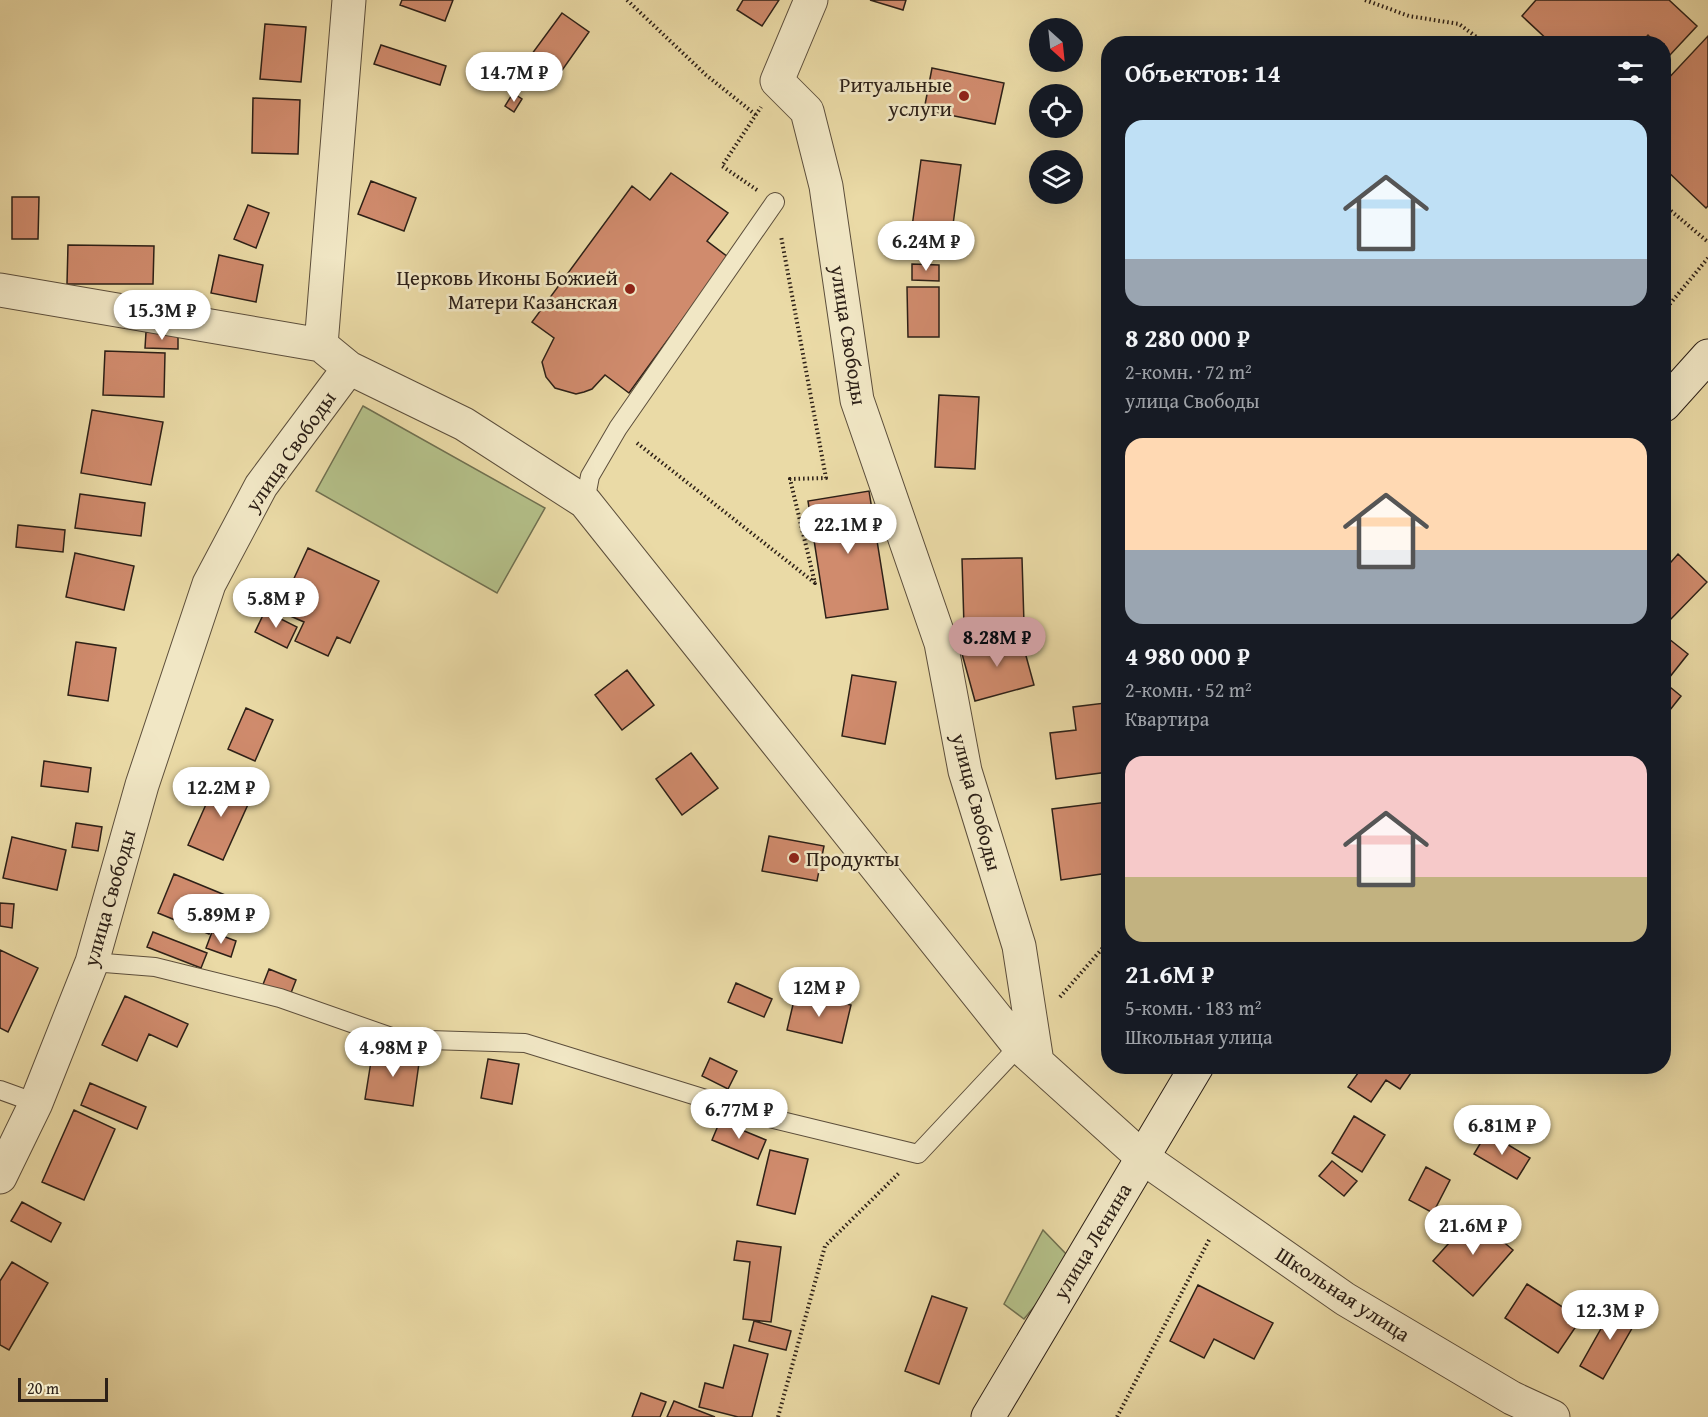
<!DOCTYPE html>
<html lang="ru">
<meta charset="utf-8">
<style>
body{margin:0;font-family:"Gentium Book Plus",serif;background:#20242c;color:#f1f3f6;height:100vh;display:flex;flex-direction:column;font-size:22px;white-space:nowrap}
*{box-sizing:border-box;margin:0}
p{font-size:20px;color:#9ea1a6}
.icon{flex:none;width:33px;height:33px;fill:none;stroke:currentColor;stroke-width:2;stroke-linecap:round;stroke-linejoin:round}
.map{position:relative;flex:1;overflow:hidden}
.drawer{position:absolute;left:1101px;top:36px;width:570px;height:1038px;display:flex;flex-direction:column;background:#171b24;border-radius:24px;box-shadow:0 6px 24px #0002}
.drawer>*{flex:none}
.needle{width:39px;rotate:153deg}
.tools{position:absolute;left:1029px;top:18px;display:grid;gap:12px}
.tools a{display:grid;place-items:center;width:54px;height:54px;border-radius:50%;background:#171b24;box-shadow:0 6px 24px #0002;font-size:30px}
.scale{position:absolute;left:18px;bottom:15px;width:90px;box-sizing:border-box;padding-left:6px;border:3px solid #2d2017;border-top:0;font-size:16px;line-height:21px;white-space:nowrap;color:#2d2017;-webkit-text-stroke:4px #f1e7c5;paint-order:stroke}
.price{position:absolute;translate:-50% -51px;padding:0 14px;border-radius:21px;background:#fff;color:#222;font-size:20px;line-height:39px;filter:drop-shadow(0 2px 3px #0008)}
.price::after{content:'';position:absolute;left:50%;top:36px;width:18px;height:14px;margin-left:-9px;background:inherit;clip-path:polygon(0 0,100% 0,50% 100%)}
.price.current{background:#c59692;color:#111}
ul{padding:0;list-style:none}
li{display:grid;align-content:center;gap:12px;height:318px;padding:0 24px}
li span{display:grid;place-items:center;height:186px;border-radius:18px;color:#555}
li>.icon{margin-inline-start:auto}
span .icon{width:108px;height:108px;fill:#fffc;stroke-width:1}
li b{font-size:26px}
h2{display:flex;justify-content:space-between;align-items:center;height:72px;padding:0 24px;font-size:26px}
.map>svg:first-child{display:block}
.green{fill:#b4c089;stroke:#707050;stroke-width:1.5}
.building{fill:#d08b6d;stroke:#2d2017;stroke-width:1.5}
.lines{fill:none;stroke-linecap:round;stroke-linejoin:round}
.service-casing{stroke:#5c4e3b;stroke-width:20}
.minor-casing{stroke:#5c4e3b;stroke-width:35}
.secondary-casing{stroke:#2d2017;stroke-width:35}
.path{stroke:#2d2017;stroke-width:4;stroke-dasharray:1.5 3;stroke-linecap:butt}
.service{stroke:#f1e7c5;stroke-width:18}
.minor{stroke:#f1e7c5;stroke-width:33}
.secondary{stroke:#f1e7c5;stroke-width:33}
.poi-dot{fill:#8f2418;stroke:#f1e7c5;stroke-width:2}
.labels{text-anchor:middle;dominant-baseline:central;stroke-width:5;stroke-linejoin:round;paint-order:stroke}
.poi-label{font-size:21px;fill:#2d2017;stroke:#f1e7c5;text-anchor:end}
.street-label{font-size:21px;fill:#2d2017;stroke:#f1e7c5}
</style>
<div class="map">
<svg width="1708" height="1417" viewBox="0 0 1708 1417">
<rect width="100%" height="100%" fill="#eadaa6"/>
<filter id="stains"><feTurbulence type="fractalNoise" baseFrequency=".00333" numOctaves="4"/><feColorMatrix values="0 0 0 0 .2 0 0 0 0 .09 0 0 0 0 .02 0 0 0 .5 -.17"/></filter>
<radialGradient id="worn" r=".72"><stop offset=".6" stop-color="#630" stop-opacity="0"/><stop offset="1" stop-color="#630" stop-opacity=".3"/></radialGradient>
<path class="green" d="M 363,406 L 545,508 L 497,593 L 316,491 Z
M 1043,1230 L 1067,1255 L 1052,1285 L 1024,1319 L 1004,1304 Z"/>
<path class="building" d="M 402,0 L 453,0 L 445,21 L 400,5 Z
M 743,0 L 779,0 L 762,26 L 737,10 Z
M 870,0 L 906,0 L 903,10 Z
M 1536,0 L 1669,0 L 1697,26 L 1670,55 L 1664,49 L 1664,44 L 1657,44 L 1648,35 L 1640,44 L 1552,44 L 1522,16 Z
M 562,13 L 589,32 L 551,86 L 523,66 Z
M 265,24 L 306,27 L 301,82 L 260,79 Z
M 1708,36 L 1708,206 L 1706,208 L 1664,168 L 1664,83 Z
M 381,45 L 446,66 L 440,85 L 374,64 Z
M 932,68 L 1004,83 L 995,124 L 924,110 Z
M 513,93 L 522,99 L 514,112 L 505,106 Z
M 253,98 L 300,100 L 298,154 L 252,153 Z
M 921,160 L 961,165 L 952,232 L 912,227 Z
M 671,173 L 728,213 L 707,241 L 728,257 L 629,393 L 605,375 L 592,389 L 584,392 L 576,394 L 555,388 L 546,377 L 542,362 L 554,338 L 532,322 L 632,186 L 650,200 Z
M 371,181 L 416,198 L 404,231 L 358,214 Z
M 12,197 L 39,197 L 38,239 L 12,239 Z
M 248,205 L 269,213 L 256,248 L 234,239 Z
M 913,241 L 941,243 L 940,259 L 912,257 Z
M 68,245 L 154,246 L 153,284 L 67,284 Z
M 219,255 L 263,265 L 256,302 L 211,293 Z
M 912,264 L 939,265 L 939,281 L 912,280 Z
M 907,287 L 939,287 L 939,337 L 908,337 Z
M 146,332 L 178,334 L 178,349 L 145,348 Z
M 105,351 L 165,353 L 164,397 L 103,395 Z
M 939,395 L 979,397 L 975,469 L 935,467 Z
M 92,410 L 163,422 L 151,485 L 81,473 Z
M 869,491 L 888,609 L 826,618 L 808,501 Z
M 80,494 L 145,503 L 141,536 L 75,528 Z
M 18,525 L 65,530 L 63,552 L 16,547 Z
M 308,548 L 379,581 L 350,643 L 337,637 L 328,656 L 295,641 L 304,622 L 279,611 Z
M 75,553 L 134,566 L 124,610 L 66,597 Z
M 1678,554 L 1707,582 L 1670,620 L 1664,614 L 1664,570 Z
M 1022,558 L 1024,624 L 964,626 L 962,559 Z
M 265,611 L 297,627 L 287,648 L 255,632 Z
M 1020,634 L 1034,685 L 975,701 L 961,650 Z
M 1664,635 L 1688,654 L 1665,683 L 1681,696 L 1666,715 L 1664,712 Z
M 76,642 L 116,648 L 108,701 L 68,695 Z
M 627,670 L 654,705 L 622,730 L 595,695 Z
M 852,675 L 896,682 L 885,744 L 842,736 Z
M 1105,703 L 1108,726 L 1108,772 L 1056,779 L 1050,733 L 1076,730 L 1073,707 Z
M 246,708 L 273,720 L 255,761 L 228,749 Z
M 691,753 L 718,788 L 682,815 L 656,779 Z
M 44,761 L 91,768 L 88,792 L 41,786 Z
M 219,775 L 254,791 L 223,860 L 188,845 Z
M 1108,802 L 1108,873 L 1061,880 L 1052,809 Z
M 76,823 L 102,827 L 98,851 L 72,847 Z
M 769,836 L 824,846 L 817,881 L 762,871 Z
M 12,837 L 66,850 L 57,890 L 3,878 Z
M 174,874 L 225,895 L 209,934 L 158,913 Z
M 0,903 L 14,904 L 12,928 L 0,926 Z
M 153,932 L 207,953 L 201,968 L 147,947 Z
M 212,932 L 236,941 L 231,957 L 206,948 Z
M 0,950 L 38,968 L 8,1032 L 0,1028 Z
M 269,969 L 296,980 L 289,998 L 262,987 Z
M 736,983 L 772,999 L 764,1017 L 728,1002 Z
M 796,992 L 851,1005 L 842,1043 L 787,1030 Z
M 125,996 L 188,1024 L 177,1047 L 149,1034 L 137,1061 L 102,1045 Z
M 373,1049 L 420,1056 L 413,1106 L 365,1099 Z
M 710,1058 L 737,1071 L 728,1089 L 702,1076 Z
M 488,1059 L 519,1064 L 512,1104 L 481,1098 Z
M 1363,1066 L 1413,1066 L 1415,1067 L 1400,1089 L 1386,1080 L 1371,1102 L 1348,1087 Z
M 90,1083 L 146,1107 L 137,1129 L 81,1105 Z
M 74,1110 L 115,1129 L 84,1200 L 42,1182 Z
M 1354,1116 L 1385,1135 L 1362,1172 L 1332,1153 Z
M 720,1121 L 766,1140 L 758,1159 L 712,1140 Z
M 1487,1132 L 1530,1158 L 1517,1179 L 1474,1154 Z
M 770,1150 L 808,1159 L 795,1214 L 757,1205 Z
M 1332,1161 L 1357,1181 L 1344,1196 L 1319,1176 Z
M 1426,1167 L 1450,1180 L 1433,1213 L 1409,1200 Z
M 22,1202 L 61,1223 L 51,1242 L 11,1221 Z
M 1473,1216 L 1513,1250 L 1473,1296 L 1433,1261 Z
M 737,1241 L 781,1247 L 771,1322 L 743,1319 L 750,1262 L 734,1260 Z
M 12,1262 L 48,1283 L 9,1350 L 0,1345 L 0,1281 Z
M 1527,1284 L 1581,1319 L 1558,1353 L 1505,1318 Z
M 1198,1285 L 1273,1323 L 1254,1359 L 1214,1339 L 1204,1358 L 1170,1341 Z
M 932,1296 L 967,1308 L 939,1384 L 905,1371 Z
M 1616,1302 L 1639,1316 L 1603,1379 L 1580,1366 Z
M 754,1321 L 791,1331 L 786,1350 L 749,1341 Z
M 734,1345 L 768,1354 L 752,1417 L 738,1417 L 699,1407 L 705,1383 L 723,1388 Z
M 641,1393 L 666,1402 L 660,1417 L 632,1417 Z
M 674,1401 L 715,1417 L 667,1417 Z"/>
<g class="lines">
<defs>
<path id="service" d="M 585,502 L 590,476 L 618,428 L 775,202
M 92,962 L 155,967 L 280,998 L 397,1039 L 525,1043 L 761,1116 L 918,1154 L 1019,1046
M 0,1090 L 36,1103"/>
<path id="minor" d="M 811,0 L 777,81 L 807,111 L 826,186 L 857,400 L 941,643 L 965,771 L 1019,946 L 1037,1062
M 0,290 L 321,345 L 349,368 L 464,424 L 585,502 L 1019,1046 L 1142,1157 L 1345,1299 L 1512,1398 L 1553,1417
M 321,345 L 349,0
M 0,1177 L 36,1103 L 92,962 L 142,785 L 209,584 L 261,486 L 349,368"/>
<path id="secondary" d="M 1664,405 L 1708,356
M 988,1417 L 1197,1066"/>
</defs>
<use href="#service" class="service-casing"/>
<use href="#minor" class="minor-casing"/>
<use href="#secondary" class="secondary-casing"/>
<path class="path" d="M 627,0 L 706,75 L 756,115
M 1365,0 L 1409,16 L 1459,24 L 1486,44
M 757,190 L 722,166 L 761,107
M 1664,205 L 1708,242
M 1664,311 L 1708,258
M 637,443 L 815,583 L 790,479 L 826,478 L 781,236
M 1060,997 L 1108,942
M 778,1417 L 825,1246 L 899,1173
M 1117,1417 L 1209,1240"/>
<use href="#service" class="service"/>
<use href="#minor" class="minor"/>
<use href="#secondary" class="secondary"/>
</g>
<g class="poi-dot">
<circle cx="964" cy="96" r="6"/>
<circle cx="630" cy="289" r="6"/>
<circle cx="794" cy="858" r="6"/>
</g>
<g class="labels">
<g class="poi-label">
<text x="952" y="84">Ритуальные<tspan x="952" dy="24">услуги</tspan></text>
<text x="618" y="277">Церковь Иконы Божией<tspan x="618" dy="24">Матери Казанская</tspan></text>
<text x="806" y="858" text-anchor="start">Продукты</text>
</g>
<g class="street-label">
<text transform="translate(849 335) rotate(81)">улица Свободы</text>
<text transform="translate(290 451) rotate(-55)">улица Свободы</text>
<text transform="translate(977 802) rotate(75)">улица Свободы</text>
<text transform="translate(109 898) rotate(-74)">улица Свободы</text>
<text transform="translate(1092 1241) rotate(-59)">улица Ленина</text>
<text transform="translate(1343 1294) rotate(33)">Школьная улица</text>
</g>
</g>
<rect width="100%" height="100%" filter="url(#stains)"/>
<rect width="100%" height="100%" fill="url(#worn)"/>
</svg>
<div class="tools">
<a><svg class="needle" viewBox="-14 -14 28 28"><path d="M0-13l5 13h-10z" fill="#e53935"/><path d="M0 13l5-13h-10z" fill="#9ea1a6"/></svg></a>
<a><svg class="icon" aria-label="locate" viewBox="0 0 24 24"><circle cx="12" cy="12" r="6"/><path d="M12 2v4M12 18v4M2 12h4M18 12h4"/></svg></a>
<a><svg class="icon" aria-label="layers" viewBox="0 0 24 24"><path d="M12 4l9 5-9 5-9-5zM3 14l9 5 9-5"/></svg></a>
</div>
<div class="scale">20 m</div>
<b class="price" style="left:514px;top:103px">14.7M ₽</b>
<b class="price" style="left:926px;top:272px">6.24M ₽</b>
<b class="price" style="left:162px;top:341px">15.3M ₽</b>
<b class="price" style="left:848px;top:555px">22.1M ₽</b>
<b class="price" style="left:276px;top:629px">5.8M ₽</b>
<b class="price current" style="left:997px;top:668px">8.28M ₽</b>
<b class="price" style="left:221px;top:818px">12.2M ₽</b>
<b class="price" style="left:221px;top:945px">5.89M ₽</b>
<b class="price" style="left:819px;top:1018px">12M ₽</b>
<b class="price" style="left:393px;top:1078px">4.98M ₽</b>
<b class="price" style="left:739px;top:1140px">6.77M ₽</b>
<b class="price" style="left:1502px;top:1156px">6.81M ₽</b>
<b class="price" style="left:1473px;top:1256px">21.6M ₽</b>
<b class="price" style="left:1610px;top:1341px">12.3M ₽</b>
<section class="drawer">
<h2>Объектов: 14<svg class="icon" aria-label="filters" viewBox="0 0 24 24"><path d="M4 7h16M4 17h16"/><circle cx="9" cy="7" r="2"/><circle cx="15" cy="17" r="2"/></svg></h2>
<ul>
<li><span style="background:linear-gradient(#bfe0f5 75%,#9aa5b1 0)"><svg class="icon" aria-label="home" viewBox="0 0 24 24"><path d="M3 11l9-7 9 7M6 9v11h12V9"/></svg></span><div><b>8 280 000 ₽</b><p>2-комн. · 72 m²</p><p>улица Свободы</p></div></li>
<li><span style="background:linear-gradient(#ffd9b3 60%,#9aa5b1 0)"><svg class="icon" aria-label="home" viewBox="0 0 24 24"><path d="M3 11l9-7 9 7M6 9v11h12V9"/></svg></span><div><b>4 980 000 ₽</b><p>2-комн. · 52 m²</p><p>Квартира</p></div></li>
<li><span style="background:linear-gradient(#f6c9c9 65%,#c2b280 0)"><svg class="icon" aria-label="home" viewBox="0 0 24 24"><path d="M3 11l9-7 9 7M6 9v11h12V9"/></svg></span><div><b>21.6M ₽</b><p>5-комн. · 183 m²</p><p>Школьная улица</p></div></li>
</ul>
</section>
</div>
